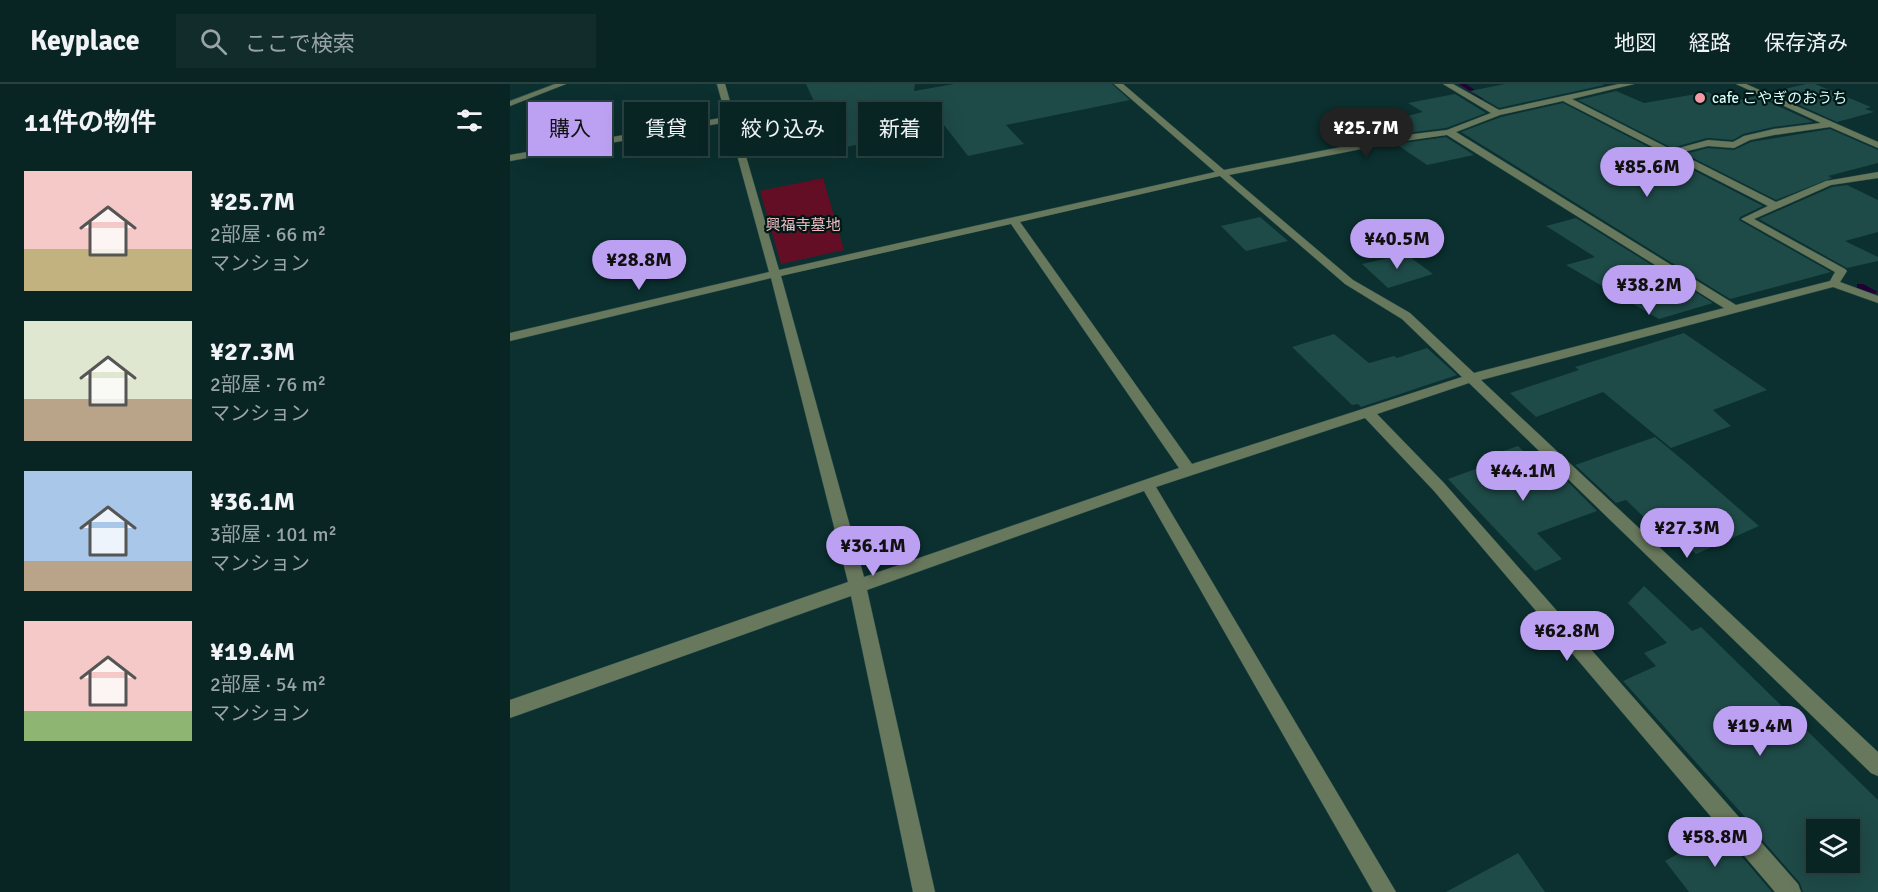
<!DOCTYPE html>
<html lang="ja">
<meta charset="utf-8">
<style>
body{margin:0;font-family:Signika,"Noto Sans JP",sans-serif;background:#112c2b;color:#f1f3f6;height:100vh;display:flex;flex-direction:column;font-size:22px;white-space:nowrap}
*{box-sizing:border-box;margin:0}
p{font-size:20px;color:#98a4a6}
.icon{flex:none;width:33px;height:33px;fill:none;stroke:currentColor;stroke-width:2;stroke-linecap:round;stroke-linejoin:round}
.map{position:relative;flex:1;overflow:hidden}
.side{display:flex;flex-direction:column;background:#082423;width:510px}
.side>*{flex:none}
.top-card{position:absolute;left:18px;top:18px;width:570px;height:54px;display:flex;gap:12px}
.fabs{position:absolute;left:1296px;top:735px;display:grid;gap:12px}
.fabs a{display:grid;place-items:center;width:54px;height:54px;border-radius:0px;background:#082423;box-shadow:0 6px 24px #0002,0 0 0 2px #294141;font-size:30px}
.price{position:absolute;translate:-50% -51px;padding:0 14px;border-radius:21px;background:#bca0f2;color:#111;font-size:20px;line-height:39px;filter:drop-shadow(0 2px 3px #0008)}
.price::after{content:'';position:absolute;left:50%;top:36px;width:18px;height:14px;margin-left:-9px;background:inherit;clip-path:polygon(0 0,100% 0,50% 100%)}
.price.current{background:#222;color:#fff}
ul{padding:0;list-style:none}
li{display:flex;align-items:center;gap:18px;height:150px;padding:0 24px}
li span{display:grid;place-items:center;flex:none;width:168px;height:120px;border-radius:0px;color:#555}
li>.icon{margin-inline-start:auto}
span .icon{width:72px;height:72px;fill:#fffc;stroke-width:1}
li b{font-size:26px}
h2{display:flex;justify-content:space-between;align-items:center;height:72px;padding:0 24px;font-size:26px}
.tag{padding:0 21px;border-radius:0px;background:#082423;box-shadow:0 6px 24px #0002,0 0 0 2px #294141;font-size:21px;line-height:54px}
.tag.current{background:#bca0f2;color:#111}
header{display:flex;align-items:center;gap:36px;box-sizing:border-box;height:84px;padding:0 30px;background:#082423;border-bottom:2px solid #294141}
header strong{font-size:28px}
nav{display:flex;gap:33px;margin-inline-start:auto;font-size:21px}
.search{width:420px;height:54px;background:#112c2b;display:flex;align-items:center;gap:15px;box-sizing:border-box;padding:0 21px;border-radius:0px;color:#98a4a6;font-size:22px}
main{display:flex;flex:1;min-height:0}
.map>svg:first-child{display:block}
.green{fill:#630e25}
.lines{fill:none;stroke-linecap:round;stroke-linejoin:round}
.stream{fill:#203;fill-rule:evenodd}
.building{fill:#1e4a48;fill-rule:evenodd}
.minor-casing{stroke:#274d4c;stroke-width:1}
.minor{fill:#68785c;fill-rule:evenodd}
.poi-dot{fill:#f49aa5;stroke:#001716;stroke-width:2}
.labels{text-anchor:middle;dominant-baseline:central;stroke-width:4.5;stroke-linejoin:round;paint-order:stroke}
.far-poi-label{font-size:15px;fill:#d6fefb;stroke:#001716;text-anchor:start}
.far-park-label{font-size:15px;fill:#efbbc0;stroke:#001716}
</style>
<header>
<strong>Keyplace</strong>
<div class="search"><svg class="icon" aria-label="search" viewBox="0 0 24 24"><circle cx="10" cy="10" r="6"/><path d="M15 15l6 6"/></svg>ここで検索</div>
<nav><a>地図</a><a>経路</a><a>保存済み</a></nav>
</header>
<main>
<section class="side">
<h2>11件の物件<svg class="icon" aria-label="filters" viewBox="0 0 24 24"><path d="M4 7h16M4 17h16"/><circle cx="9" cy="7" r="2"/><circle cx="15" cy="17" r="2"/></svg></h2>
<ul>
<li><span style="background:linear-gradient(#f6c9c9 65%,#c2b280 0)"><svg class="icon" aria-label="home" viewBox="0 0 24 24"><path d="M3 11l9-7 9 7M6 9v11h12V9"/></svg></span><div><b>¥25.7M</b><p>2部屋 · 66 m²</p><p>マンション</p></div></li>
<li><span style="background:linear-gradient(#dfe7d0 65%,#b9a48a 0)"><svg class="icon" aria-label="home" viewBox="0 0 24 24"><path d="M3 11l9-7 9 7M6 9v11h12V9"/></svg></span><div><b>¥27.3M</b><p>2部屋 · 76 m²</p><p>マンション</p></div></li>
<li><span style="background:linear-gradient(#a9c7e8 75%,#b9a48a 0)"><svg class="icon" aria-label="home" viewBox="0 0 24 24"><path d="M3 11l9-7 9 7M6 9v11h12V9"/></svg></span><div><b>¥36.1M</b><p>3部屋 · 101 m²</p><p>マンション</p></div></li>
<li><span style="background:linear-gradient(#f6c9c9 75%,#8fb573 0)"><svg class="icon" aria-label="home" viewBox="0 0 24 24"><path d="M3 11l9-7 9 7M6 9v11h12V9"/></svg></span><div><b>¥19.4M</b><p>2部屋 · 54 m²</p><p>マンション</p></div></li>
</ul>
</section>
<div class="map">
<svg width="1368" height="808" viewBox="0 0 1368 808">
<rect width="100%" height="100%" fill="#0b302f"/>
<path class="green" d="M 313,94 L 334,166 L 271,180 L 250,107 Z"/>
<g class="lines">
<path class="stream" d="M 949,0 L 956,0 L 977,14 L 972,15 Z
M 1347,200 L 1353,200 L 1368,208 L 1364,210 L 1347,204 Z"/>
</g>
<path class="building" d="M 296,0 L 405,0 L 404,7 L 444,0 L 602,0 L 620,16 L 496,41 L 514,60 L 458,72 L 434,41 L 360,55 L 361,58 L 326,65 Z
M 995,0 L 1092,0 L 1094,1 L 989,24 L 960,7 Z
M 1296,0 L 1305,0 L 1361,23 L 1355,25 L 1364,28 L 1327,38 L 1261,8 Z
M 1106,7 L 1134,19 L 1198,8 L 1217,19 L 1246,12 L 1303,38 L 1263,43 L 1233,50 L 1223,56 L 1197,54 L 1162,64 L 1068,16 Z
M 945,10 L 976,29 L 936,44 L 874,52 L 858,42 L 913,28 L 898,19 Z
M 1053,19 L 1253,122 L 1230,133 L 1229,136 L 1321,188 L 1220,215 L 951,48 L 991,33 Z
M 1320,45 L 1368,66 L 1368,79 L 1318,92 L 1322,94 L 1266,116 L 1175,70 L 1198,64 L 1224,66 L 1241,58 Z
M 936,53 L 964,71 L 917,81 L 886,60 Z
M 1337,101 L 1368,116 L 1368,148 L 1335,157 L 1368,173 L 1368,177 L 1337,184 L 1249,135 L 1322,103 Z
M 750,133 L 778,157 L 736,167 L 711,142 Z
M 1066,134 L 1203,219 L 1149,235 L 1056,181 L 1085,173 L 1036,142 Z
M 896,170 L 923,190 L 878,204 L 852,180 Z
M 1174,249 L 1257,306 L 1203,326 L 1221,342 L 1161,364 L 1093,308 L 1026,333 L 1000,309 L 1069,286 L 1065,283 Z
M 824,250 L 859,279 L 884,272 L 887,274 L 917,264 L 947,291 L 851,323 L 848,320 L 842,321 L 782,263 Z
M 1145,353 L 1180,382 L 1249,442 L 1186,470 L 1157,443 L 1147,446 L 1116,416 L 1106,419 L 1065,381 Z
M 1008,362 L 1038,390 L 1047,387 L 1087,427 L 1027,449 L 1052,475 L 1025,487 L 938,395 L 985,378 L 979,372 Z
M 1134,502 L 1182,547 L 1191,543 L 1368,716 L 1368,808 L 1293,808 L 1290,799 L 1233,734 L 1235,733 L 1113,597 L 1146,582 L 1134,569 L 1157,559 L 1118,519 ZM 1306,746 L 1340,746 L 1340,778 L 1306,778 Z
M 1210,747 L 1262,808 L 1179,808 L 1155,777 Z
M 1008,769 L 1035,808 L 936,808 L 986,781 Z"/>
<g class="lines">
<defs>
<path id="minor" d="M 45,0 L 56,0 L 0,22 L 0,17 Z
M 207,0 L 215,0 L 269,186 L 705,88 L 604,0 L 613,0 L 714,86 L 887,52 L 937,46 L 981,29 L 933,0 L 943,0 L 989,26 L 1109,0 L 1124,0 L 1062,15 L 1162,66 L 1198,56 L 1223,58 L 1234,52 L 1264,45 L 1311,39 L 1226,0 L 1236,0 L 1368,58 L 1368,64 L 1320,43 L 1264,51 L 1240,56 L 1224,64 L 1198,62 L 1169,69 L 1266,118 L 1316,97 L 1368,88 L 1368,94 L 1321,101 L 1244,135 L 1335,185 L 1337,187 L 1330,198 L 1368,212 L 1368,219 L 1323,203 L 971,296 L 1368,668 L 1368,692 L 1361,689 L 959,299 L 867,330 L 934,399 L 1288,800 L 1291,808 L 1265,808 L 924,407 L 855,334 L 646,403 L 886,808 L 863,808 L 634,407 L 357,506 L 425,808 L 403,808 L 341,512 L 0,634 L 0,616 L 338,498 L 261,194 L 0,257 L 0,249 L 259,188 L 218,38 L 0,77 L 0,71 L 216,33 ZM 1053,17 L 1258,122 L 1231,135 L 1325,188 L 1320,197 L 1226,221 L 946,48 L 990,31 ZM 937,51 L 1214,224 L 964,289 L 900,229 L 843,196 L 719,91 L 887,58 ZM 710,92 L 835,200 L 892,235 L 952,293 L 682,380 L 510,138 ZM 501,140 L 669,384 L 354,493 L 271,192 Z"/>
</defs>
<use href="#minor" class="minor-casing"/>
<use href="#minor" class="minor"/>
</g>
<circle class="poi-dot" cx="1190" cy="14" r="6"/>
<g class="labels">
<g class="far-poi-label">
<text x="1202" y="14">cafe こやぎのおうち</text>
</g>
<g class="far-park-label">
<text x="293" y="141">興福寺墓地</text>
</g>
</g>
</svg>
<div class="fabs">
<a><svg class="icon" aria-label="layers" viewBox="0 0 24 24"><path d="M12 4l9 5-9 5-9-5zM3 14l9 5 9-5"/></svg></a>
</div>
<b class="price current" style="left:856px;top:75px">¥25.7M</b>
<b class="price" style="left:1137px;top:114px">¥85.6M</b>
<b class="price" style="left:887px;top:186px">¥40.5M</b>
<b class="price" style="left:129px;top:207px">¥28.8M</b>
<b class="price" style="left:1139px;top:232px">¥38.2M</b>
<b class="price" style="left:1013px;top:418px">¥44.1M</b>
<b class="price" style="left:1177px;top:475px">¥27.3M</b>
<b class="price" style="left:363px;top:493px">¥36.1M</b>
<b class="price" style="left:1057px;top:578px">¥62.8M</b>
<b class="price" style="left:1250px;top:673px">¥19.4M</b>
<b class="price" style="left:1205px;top:784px">¥58.8M</b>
<div class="top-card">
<a class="tag current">購入</a>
<a class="tag">賃貸</a>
<a class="tag">絞り込み</a>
<a class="tag">新着</a>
</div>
</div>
</main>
